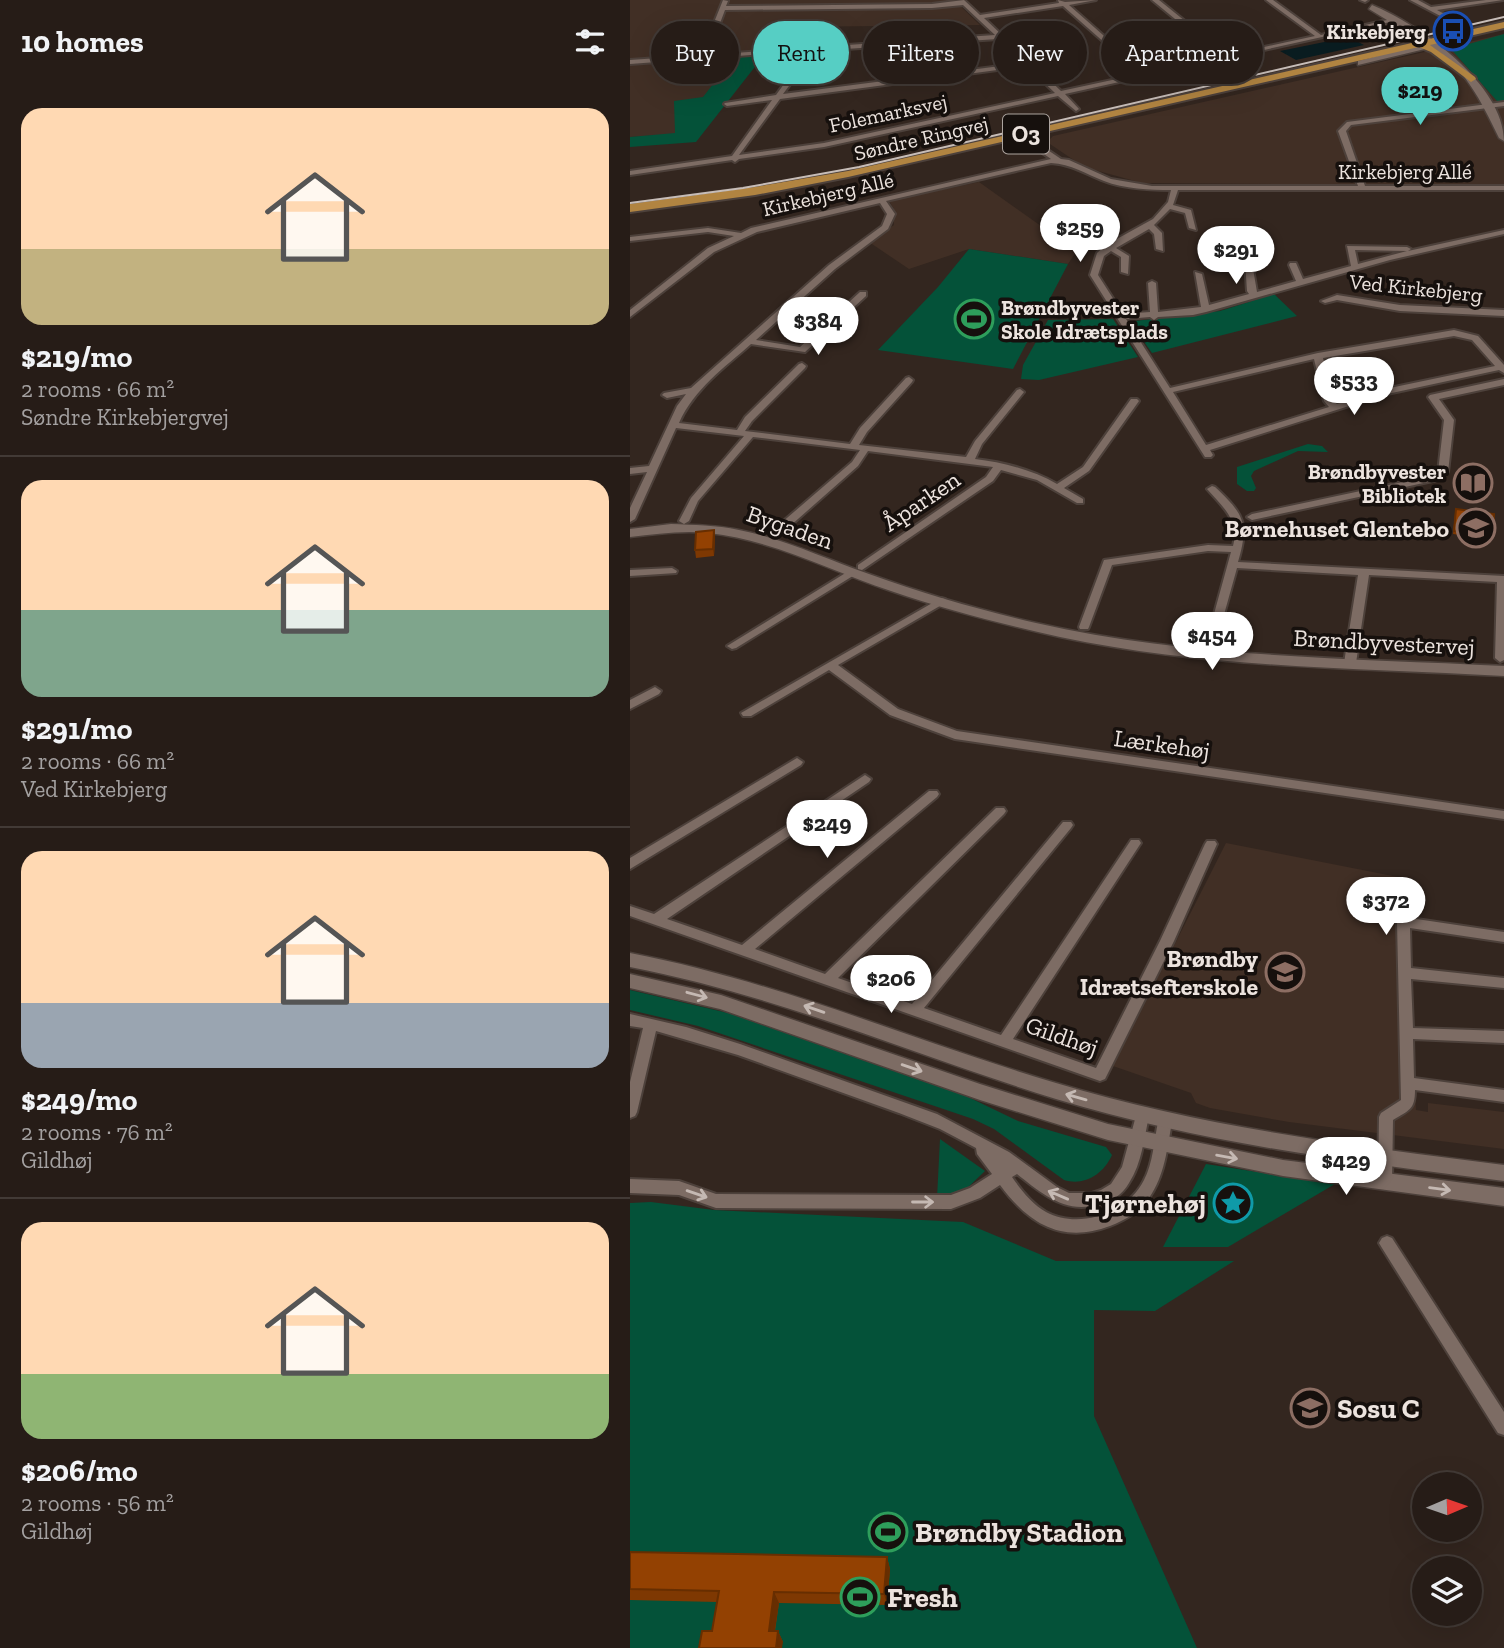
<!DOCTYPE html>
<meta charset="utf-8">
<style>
body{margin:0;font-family:"Zilla Slab",serif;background:#322924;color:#f1f3f6;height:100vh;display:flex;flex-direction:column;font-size:26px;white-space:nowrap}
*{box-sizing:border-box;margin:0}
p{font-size:23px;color:#a4a1a1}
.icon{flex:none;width:38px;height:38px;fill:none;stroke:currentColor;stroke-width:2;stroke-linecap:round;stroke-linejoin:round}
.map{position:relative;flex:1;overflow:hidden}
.details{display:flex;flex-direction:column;background:#261c17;width:630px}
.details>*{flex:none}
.banner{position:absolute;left:21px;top:21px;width:665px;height:63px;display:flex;gap:14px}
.needle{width:46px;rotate:88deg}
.controls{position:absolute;left:782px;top:1472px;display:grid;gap:14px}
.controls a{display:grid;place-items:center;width:70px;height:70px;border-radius:50%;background:#261c17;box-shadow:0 7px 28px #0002,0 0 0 2px #423a36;font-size:35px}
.price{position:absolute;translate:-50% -60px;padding:0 16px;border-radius:24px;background:#fff;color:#222;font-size:23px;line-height:46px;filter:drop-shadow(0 2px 4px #0008)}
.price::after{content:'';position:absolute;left:50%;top:42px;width:21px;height:16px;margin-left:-10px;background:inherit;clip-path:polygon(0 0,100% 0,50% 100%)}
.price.on{background:#56cec4;color:#111}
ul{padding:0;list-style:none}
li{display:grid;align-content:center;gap:14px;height:371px;padding:0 21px}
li+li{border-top:2px solid #423a36}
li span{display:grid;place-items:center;height:217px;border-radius:21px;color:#555}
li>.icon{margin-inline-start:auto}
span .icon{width:126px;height:126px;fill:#fffc;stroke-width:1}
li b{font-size:30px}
h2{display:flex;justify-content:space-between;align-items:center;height:84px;padding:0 21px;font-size:30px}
.pill{padding:0 24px;border-radius:32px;background:#261c17;box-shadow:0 7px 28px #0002,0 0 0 2px #423a36;font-size:24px;line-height:63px}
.pill.on{background:#56cec4;color:#111}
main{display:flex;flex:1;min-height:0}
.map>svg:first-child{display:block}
.built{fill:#412f25}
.green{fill:#045239}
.water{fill:#091c20}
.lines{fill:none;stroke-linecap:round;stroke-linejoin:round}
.street-casing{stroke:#4d413b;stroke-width:4}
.secondary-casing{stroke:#4d413b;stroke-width:3}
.primary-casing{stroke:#4d413b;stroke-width:4}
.street{fill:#7d6c64;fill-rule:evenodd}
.secondary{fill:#7d6c64;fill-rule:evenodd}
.primary{fill:#b18441;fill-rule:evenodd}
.tram{stroke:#c7bdb8;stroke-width:2}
.wall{fill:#7e3802}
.shaded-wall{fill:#672e01}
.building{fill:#934102;stroke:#672e01;stroke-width:2}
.oneway{stroke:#c5b9b3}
.labels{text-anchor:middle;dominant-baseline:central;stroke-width:7;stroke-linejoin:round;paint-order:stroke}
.far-poi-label{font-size:21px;font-weight:bold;fill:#ece3de;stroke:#16100d;text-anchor:end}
.far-street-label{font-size:21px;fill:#ece3de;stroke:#16100d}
.shield{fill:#16100d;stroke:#aca49f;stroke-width:2}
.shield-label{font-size:23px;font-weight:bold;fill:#ece3de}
.street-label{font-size:24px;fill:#ece3de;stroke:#16100d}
.poi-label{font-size:24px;font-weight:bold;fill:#ece3de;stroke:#16100d;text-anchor:end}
.near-poi-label{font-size:28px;font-weight:bold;fill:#ece3de;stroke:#16100d;text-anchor:start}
</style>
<main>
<section class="details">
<h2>10 homes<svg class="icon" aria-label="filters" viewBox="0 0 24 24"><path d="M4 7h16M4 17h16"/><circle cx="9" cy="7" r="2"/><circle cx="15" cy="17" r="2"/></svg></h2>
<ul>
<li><span style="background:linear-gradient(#ffd9b3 65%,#c2b280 0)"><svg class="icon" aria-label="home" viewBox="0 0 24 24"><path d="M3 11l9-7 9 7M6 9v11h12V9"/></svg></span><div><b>$219/mo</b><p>2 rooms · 66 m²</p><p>Søndre Kirkebjergvej</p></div></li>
<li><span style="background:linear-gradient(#ffd9b3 60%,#7fa58c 0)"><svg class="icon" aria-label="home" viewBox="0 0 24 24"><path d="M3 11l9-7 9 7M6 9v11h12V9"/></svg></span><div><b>$291/mo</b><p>2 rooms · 66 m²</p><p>Ved Kirkebjerg</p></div></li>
<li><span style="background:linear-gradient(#ffd9b3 70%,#9aa5b1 0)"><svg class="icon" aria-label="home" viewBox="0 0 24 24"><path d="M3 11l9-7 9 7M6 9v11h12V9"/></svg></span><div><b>$249/mo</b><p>2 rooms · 76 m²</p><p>Gildhøj</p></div></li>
<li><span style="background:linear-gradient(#ffd9b3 70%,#8fb573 0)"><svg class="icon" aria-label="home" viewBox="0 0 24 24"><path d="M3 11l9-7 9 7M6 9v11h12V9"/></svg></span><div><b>$206/mo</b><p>2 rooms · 56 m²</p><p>Gildhøj</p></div></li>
</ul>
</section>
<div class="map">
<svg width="874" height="1648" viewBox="0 0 874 1648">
<rect width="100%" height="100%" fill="#33261f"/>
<path class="built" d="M 0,0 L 324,0 L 350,25 L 153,27 L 135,54 L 105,57 L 45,134 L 0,137 Z
M 874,34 L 874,186 L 512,183 L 454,167 L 417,142 L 423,136 Z
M 349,182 L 425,236 L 469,218 L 438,264 L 339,249 L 279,269 L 239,242 L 264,225 L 264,209 L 259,201 Z
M 596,843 L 773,878 L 786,1110 L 798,1112 L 798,1103 L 874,1112 L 874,1149 L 659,1122 L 580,1108 L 566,1103 L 561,1093 L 483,1066 Z"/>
<path class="green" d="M 874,34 L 874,101 L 867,101 L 821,49 Z
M 135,54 L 66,142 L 0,147 L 0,137 L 45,133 L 44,101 L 73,97 L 105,56 Z
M 339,249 L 438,264 L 383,369 L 248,350 L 308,287 Z
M 644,294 L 667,316 L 522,353 L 502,325 L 505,321 L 590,311 Z
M 483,319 L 508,357 L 409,380 L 391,379 L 393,365 L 418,320 Z
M 678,444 L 692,446 L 698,452 L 668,451 L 624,471 L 621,476 L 626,488 L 624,491 L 617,491 L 607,484 L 607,467 Z
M 0,990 L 98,1013 L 336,1096 L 388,1121 L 476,1147 L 482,1155 C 473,1175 454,1186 434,1180 L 364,1129 L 343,1119 L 68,1026 L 0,1010 Z
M 310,1139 L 355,1171 L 330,1195 L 307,1198 Z
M 576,1164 L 705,1184 L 598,1247 L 533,1247 Z
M 21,1202 L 84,1210 L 333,1222 L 426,1261 L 604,1261 L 525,1311 L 464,1310 L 464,1416 L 567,1648 L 0,1648 L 0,1203 Z"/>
<path class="water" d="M 719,37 L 734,45 L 666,60 L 650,51 Z"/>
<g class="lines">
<defs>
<path id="street" d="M 93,0 L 98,1 L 96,6 L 302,4 L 334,0 L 350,15 L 429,3 L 428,0 L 435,2 L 466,0 L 439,5 L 516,73 L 590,56 L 522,0 L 529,0 L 597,55 L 685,36 L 636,0 L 643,0 L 691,35 L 766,18 L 769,20 L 435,94 L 449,109 L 446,111 L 428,96 L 194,147 L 109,159 L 105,162 L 102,160 L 0,175 L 0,171 L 102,156 L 142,100 L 97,106 L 94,104 L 95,103 L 146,95 L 178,51 L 140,54 L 138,53 L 138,51 L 181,47 L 197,27 L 202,28 L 188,47 L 365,35 L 333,5 L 302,8 L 95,10 L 78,55 L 132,51 L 134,52 L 134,54 L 0,64 L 0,60 L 71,55 ZM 433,6 L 510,74 L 431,91 L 354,18 ZM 368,39 L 393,63 L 153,94 L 185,51 ZM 397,66 L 425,93 L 194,143 L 109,155 L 150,99 Z
M 730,0 L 738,0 L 735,2 Z
M 780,0 L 788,0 L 801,7 L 856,0 L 873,0 L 807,10 L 820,17 L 818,20 Z
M 874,102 L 874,106 L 721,125 L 716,131 L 735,186 L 874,186 L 874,190 L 548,190 L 543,205 L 561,210 L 566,230 L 559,228 L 555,213 L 540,209 L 524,225 L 532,233 L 533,251 L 526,249 L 524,234 L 519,229 L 486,248 L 499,256 L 498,274 L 491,272 L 491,257 L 481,251 L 474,256 L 468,275 L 493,314 L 520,312 L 518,283 L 522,281 L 526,283 L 528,312 L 571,307 L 565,272 L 572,274 L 579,305 L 619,294 L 617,291 L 615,261 L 622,263 L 627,292 L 666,281 L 659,265 L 660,263 L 666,263 L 673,279 L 721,266 L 717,246 L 777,247 L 781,249 L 778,251 L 874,230 L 874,234 L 760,260 L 576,312 L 563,315 L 528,317 L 524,320 L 520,317 L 496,319 L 540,388 L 688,353 L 824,330 L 848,336 L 874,365 L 874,373 L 869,370 L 757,394 L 580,450 L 583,455 L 581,457 L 575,457 L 460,275 L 467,253 L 476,245 L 523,219 L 538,202 L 541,190 C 520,190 494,189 474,181 C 456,174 441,164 421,163 L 256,201 L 265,214 L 258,229 L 205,269 L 126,340 L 170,347 L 230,292 L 236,292 L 236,296 L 175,352 L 121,344 C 94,368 64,389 49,423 L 107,430 L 115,417 L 169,364 L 172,363 L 176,366 L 175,368 L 122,421 L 115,431 L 220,444 L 230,428 L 276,378 L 279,377 L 283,380 L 282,382 L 237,432 L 229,445 L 336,457 L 345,441 L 387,390 L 390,389 L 394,392 L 352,444 L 345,459 C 372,462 403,470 427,484 L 453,467 L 501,399 L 507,399 L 509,401 L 459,471 L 434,488 L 453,499 L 453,503 L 447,503 L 407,480 L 371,470 L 363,481 L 232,570 L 228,569 L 228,565 L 356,477 L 363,467 L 238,451 L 228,466 L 151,534 L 143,534 L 143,530 L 222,462 L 230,450 L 123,437 L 68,501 L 59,521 L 54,524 L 49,521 L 61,498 L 114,436 L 46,428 L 5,519 L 0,522 L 0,508 L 17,472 L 0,474 L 0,468 L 19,466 L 47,406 L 56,394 L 37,398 L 32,395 L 34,393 L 61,388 L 199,265 L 252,226 L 257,214 L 250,203 L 127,232 L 84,252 L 0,317 L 0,310 L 78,248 L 104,236 L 78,232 L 0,241 L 0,237 L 78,228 L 111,233 L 121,228 L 421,159 L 400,144 L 399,142 L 403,140 L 431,159 L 439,160 L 481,179 L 522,186 L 728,186 L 708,131 L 717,122 ZM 725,250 L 777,251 L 728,264 ZM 824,336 L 842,340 L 865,366 L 755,389 L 707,404 L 703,401 L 693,358 ZM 684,359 L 694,401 L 699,407 L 576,445 L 543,392 Z
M 707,295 L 770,305 L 874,310 L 874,316 L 770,311 L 707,300 L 695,303 L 691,301 Z
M 874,379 L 874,385 L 809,399 L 824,420 L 818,472 L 812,479 L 622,520 L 617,517 L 622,514 L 806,475 L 808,472 L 814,420 L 798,397 L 800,395 Z
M 582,486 L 585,487 C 615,515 619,524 608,562 L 874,576 L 874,660 L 870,662 L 865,658 L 867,582 L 739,575 L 726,663 L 720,667 L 714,663 L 728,575 L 607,568 L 583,654 L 578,658 L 574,656 L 573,654 L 601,552 L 578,551 L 482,565 L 459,627 L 458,629 L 450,629 L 449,627 L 474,560 L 578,545 L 603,546 C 610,520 592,506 577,489 Z
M 42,568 L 47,571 L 46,573 L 0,576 L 0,570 Z
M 222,569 L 227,572 L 226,574 L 106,648 L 102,649 L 97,646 Z
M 311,598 L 315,599 L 316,601 L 315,603 L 208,665 L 268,709 L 327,731 L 874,811 L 874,819 L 325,739 L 260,715 L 199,670 L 121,716 L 113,716 L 111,713 Z
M 25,687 L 31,691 L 29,694 L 0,709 L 0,700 Z
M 167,758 L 173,762 L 171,765 L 0,869 L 0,858 Z
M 235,775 L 241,779 L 239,782 L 37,919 L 112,945 L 299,791 L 307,791 L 309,794 L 307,797 L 125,949 L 195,974 L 366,808 L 374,808 L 376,811 L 374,814 L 208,978 L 282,1004 L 433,822 L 441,822 L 443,825 L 441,828 L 294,1008 L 371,1035 L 501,840 L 509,840 L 511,843 L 509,846 L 383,1039 L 466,1068 L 530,941 L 575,844 L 577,841 L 585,841 L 587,844 L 544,941 L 475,1079 L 470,1081 L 0,916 L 0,906 L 24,914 Z
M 773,917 L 874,932 L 874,942 L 780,928 L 781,968 L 874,978 L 874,988 L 781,979 L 783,1028 L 874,1031 L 874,1043 L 783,1039 L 784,1078 L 874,1090 L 874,1102 L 785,1090 C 785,1110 779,1110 763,1120 L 762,1182 L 760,1187 L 755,1189 L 750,1187 L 748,1182 L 749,1117 L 751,1113 L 771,1100 L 767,922 L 768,918 Z
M 0,1014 L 56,1027 L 110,1044 L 307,1114 L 379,1152 L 427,1187 L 439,1193 L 462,1193 L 471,1190 L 481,1184 L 492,1167 L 507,1112 L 512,1110 L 517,1112 L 519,1116 C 514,1138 512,1163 499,1183 C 492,1195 482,1201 469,1204 C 436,1215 411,1193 387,1174 L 382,1177 C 391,1190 402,1204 416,1212 C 449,1230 498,1213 514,1180 C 523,1163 524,1141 528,1122 L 530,1118 L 535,1116 L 540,1118 L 542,1122 C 537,1149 535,1175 519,1198 C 510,1212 495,1220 480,1226 C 432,1244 399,1224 370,1185 L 350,1198 L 321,1209 L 86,1208 L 49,1195 L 0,1193 L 0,1179 L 49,1181 L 86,1194 L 321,1195 L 340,1188 L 362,1174 L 347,1154 L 346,1148 L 310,1129 L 269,1113 L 108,1055 L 26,1031 L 7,1112 L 5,1116 L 0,1118 L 0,1082 L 13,1028 L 0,1026 Z
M 757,1236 L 762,1238 L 874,1412 L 874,1435 L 868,1433 L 752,1248 L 749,1243 L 752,1238 Z"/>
<path id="secondary" d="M 742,5 C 789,24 874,84 874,141 L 869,138 C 851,101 835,67 799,45 L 795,49 L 728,65 L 728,61 L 789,45 L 793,42 L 739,9 Z
M 41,524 C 64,525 86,525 109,530 C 154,539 196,559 239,574 C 294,594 350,610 406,623 C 560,658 718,658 874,666 L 874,676 C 726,668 576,668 430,637 C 373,624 316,610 261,591 C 201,571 143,540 79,533 C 53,530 26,534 0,537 L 0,529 Z
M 0,953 C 150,982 281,1040 426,1083 C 572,1127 723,1146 874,1165 L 874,1181 C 723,1162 571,1143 426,1099 C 281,1054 150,996 0,967 Z
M 0,974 L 91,995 L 350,1084 L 478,1124 L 653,1160 L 874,1188 L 874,1206 L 653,1176 L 478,1140 L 350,1100 L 90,1009 L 0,988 Z"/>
<path id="primary" d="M 874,22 L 874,28 L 800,45 L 845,77 L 846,79 L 841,82 L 801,52 L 789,47 L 218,177 L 125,195 L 0,212 L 0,204 L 125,187 L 218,171 Z"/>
</defs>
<use href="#street" class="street-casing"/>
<use href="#secondary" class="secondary-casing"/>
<use href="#primary" class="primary-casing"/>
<use href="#street" class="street"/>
<use href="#secondary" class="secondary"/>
<use href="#primary" class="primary"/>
<path class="tram" d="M 0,203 L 113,188 L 229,167 L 874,17"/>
</g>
<path class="wall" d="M 825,513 L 863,536 L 862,540 L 823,534 Z
M 84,530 L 85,538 L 84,556 L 66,558 L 65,550 Z
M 0,1552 L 257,1557 L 260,1569 L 257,1605 L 149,1603 L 145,1631 L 148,1631 L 153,1642 L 82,1631 L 87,1602 L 0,1600 Z"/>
<path class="shaded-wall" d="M 84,530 L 85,538 L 84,556 L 83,549 Z
M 257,1557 L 260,1569 L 257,1605 L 254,1594 Z
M 144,1592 L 149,1603 L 143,1642 L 139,1631 Z
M 148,1631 L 153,1642 L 152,1648 L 146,1648 Z"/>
<path class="building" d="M 826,509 L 864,514 L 863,536 L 824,531 Z
M 84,530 L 83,549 L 65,550 L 66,532 Z
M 0,1552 L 257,1557 L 254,1594 L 144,1592 L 139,1631 L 148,1631 L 146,1648 L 69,1648 L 72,1631 L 82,1631 L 89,1591 L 0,1589 Z"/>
<defs><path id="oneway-shaft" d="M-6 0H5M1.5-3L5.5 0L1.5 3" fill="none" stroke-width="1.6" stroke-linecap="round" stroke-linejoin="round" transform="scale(1.75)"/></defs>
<g class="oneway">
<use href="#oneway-shaft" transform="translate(67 995) rotate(15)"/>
<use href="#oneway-shaft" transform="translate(184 1009) rotate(-161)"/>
<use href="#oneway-shaft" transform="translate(282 1068) rotate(19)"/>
<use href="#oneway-shaft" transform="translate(446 1097) rotate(-164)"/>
<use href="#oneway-shaft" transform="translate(597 1157) rotate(10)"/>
<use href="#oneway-shaft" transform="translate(810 1189) rotate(7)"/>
<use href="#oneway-shaft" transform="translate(67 1194) rotate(19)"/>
<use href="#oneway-shaft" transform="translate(428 1195) rotate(-157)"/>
<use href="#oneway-shaft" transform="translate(293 1202)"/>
</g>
<defs>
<symbol id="bus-ring" viewBox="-11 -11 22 22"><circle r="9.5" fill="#16100d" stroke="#1a4fb4" stroke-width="1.5"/><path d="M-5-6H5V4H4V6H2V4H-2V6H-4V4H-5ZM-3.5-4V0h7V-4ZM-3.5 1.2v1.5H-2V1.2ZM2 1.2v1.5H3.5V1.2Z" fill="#1a4fb4"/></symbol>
<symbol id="stadium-ring" viewBox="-11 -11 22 22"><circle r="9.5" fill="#16100d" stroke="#2e9e5b" stroke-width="1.5"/><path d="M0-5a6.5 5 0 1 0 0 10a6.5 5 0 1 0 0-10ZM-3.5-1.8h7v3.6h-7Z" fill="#2e9e5b"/></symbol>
<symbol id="library-ring" viewBox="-11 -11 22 22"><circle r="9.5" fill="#16100d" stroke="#8d6e63" stroke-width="1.5"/><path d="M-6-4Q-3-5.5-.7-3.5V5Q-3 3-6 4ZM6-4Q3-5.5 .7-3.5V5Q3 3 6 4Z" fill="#8d6e63"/></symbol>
<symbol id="school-ring" viewBox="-11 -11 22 22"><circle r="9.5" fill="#16100d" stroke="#8d6e63" stroke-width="1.5"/><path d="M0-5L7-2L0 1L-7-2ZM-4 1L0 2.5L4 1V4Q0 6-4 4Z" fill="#8d6e63"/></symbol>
<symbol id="sight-ring" viewBox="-11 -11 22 22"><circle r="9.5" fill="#16100d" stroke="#0f9aa8" stroke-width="1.5"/><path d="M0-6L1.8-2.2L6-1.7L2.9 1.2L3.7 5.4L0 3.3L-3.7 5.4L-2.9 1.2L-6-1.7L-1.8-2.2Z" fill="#0f9aa8"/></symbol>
</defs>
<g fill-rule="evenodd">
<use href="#bus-ring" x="801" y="9" width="44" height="44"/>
<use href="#stadium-ring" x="322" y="297" width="44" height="44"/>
<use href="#library-ring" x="821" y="461" width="44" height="44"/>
<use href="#school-ring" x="824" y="506" width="44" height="44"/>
<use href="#school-ring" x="633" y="950" width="44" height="44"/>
<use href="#sight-ring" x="581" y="1181" width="44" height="44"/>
<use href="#school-ring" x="658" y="1386" width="44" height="44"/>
<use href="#stadium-ring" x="236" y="1510" width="44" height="44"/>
<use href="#stadium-ring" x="208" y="1575" width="44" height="44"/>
</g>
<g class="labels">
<g class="far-poi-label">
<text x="796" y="31">Kirkebjerg</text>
<text x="371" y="307" text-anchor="start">Brøndbyvester<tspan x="371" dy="24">Skole Idrætsplads</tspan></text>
<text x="816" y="471">Brøndbyvester<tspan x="816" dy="24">Bibliotek</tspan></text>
</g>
<g class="far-street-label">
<text transform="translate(258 113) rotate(-12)">Folemarksvej</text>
<text transform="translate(291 138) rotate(-13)">Søndre Ringvej</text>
<text x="775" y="171">Kirkebjerg Allé</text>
<text transform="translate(198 194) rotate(-13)">Kirkebjerg Allé</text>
<text transform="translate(786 288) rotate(6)">Ved Kirkebjerg</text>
</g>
<rect class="shield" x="373" y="114.5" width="46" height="39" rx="5"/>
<g class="shield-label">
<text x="396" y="134">O3</text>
</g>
<g class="street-label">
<text transform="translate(291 501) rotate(-34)">Åparken</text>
<text transform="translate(160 527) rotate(19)">Bygaden</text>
<text transform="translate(754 642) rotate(3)">Brøndbyvestervej</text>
<text transform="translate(532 744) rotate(8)">Lærkehøj</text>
<text transform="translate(432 1036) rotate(19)">Gildhøj</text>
</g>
<g class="poi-label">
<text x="819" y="528">Børnehuset Glentebo</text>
<text x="628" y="958">Brøndby<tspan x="628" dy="28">Idrætsefterskole</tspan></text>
</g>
<g class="near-poi-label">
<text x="576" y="1203" text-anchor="end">Tjørnehøj</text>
<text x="707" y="1408">Sosu C</text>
<text x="285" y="1532">Brøndby Stadion</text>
<text x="257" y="1597">Fresh</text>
</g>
</g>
</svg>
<div class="controls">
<a><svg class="needle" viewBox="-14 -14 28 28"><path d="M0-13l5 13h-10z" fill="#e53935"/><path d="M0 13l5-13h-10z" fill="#a4a1a1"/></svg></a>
<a><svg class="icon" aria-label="layers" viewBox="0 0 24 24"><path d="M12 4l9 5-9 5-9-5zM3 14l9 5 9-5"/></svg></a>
</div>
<b class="price on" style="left:790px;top:127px">$219</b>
<b class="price" style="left:450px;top:264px">$259</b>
<b class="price" style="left:606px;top:286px">$291</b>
<b class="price" style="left:188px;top:357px">$384</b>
<b class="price" style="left:724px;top:417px">$533</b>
<b class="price" style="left:582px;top:672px">$454</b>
<b class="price" style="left:197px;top:860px">$249</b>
<b class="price" style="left:756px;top:937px">$372</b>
<b class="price" style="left:261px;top:1015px">$206</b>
<b class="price" style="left:716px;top:1197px">$429</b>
<div class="banner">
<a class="pill">Buy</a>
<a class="pill on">Rent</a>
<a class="pill">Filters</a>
<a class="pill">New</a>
<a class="pill">Apartment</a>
</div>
</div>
</main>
